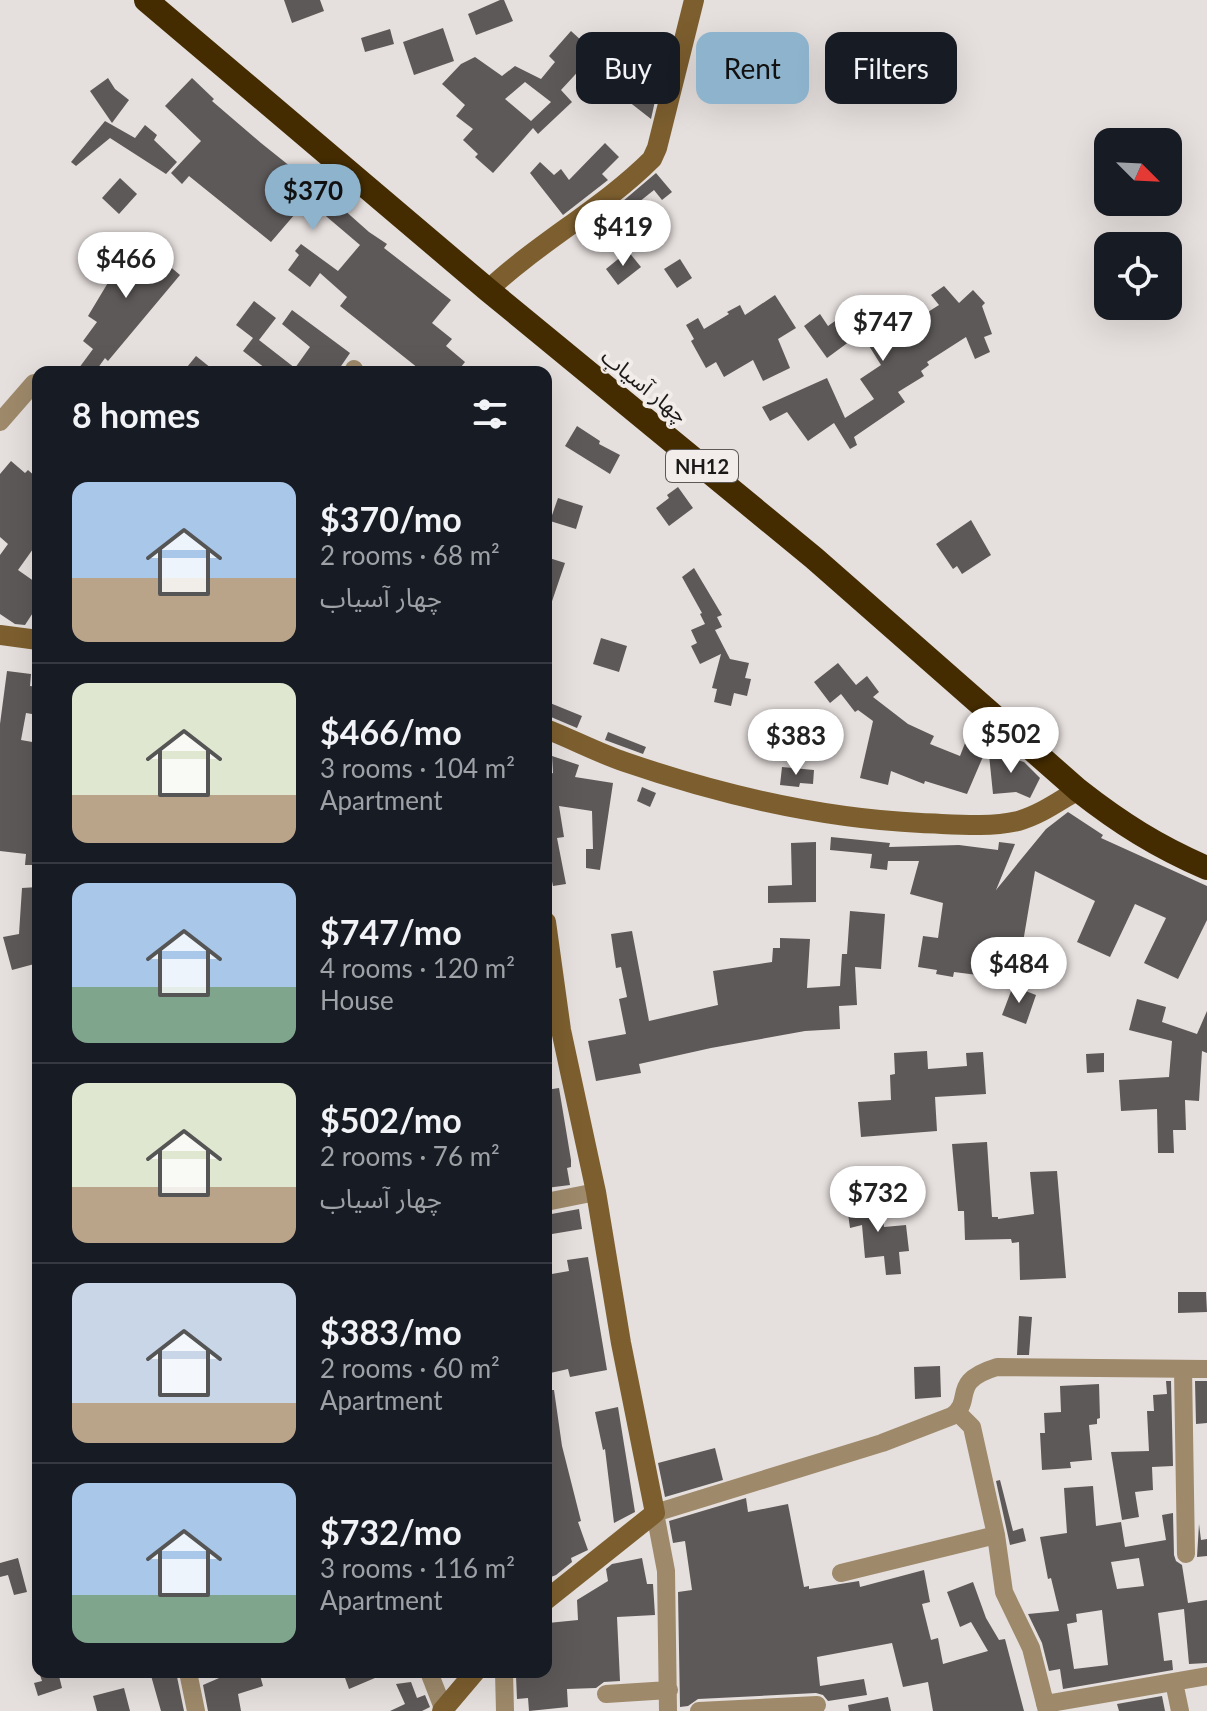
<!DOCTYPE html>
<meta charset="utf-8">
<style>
body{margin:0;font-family:Lato,"Noto Sans Arabic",sans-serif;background:#242831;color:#f1f3f6;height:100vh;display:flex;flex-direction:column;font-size:30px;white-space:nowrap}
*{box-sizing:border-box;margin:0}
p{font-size:26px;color:#9ea1a6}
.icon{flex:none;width:44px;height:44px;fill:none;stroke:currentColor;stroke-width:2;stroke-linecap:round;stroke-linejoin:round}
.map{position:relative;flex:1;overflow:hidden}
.panel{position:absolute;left:32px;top:366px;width:520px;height:1312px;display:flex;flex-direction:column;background:#171b24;border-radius:16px;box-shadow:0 8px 32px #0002}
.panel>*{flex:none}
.guide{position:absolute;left:576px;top:32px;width:510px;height:72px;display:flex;gap:16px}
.needle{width:52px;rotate:114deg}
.tools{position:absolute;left:1094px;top:128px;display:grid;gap:16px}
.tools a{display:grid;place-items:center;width:88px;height:88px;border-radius:16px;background:#171b24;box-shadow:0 8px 32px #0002;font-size:40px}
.price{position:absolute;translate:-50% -68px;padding:0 18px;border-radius:28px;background:#fff;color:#222;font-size:26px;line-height:52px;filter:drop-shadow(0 2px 4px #0008)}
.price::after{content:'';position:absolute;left:50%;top:48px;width:24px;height:18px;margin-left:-12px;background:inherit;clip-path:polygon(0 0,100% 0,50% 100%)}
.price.active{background:#8eb4cd;color:#111}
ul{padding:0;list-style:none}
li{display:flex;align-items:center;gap:24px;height:200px;padding:0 40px}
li+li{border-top:2px solid #363941}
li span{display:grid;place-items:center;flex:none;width:224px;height:160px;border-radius:16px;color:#555}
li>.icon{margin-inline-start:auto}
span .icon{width:96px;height:96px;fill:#fffc;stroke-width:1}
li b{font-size:34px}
h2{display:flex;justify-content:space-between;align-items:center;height:96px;padding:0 40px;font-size:34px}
.pill{padding:0 28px;border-radius:16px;background:#171b24;box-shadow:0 8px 32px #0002;font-size:28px;line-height:72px}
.pill.active{background:#8eb4cd;color:#111}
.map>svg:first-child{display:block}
.building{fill:#5e5959;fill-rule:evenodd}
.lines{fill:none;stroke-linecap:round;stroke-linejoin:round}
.street{stroke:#9e896a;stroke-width:18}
.secondary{stroke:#7d5f2f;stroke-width:20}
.highway{stroke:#452c00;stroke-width:24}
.labels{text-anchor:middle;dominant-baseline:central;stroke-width:8;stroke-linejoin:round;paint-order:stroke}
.shield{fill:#f2ecea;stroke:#5c5958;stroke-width:2}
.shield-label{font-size:20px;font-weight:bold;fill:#1b1a19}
.street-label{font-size:22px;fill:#1b1a19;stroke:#f2ecea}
</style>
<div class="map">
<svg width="1207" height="1711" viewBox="0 0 1207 1711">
<rect width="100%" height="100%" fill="#e5dfdd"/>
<path class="building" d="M 284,0 L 320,0 L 324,11 L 292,23 Z
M 500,0 L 504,0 L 513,21 L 476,35 L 468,14 Z
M 443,28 L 454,61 L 414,75 L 403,42 Z
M 390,29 L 394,44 L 365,52 L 361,38 Z
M 571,31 L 606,63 L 608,62 L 635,88 L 636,86 L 655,101 L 651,119 L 619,94 L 612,102 L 602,93 L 608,87 L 585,64 L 561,90 L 572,102 L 538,134 L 533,128 L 493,173 L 475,157 L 478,154 L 463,140 L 473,129 L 456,116 L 465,105 L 442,84 L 461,64 L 475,57 L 502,76 L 515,66 L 541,79 L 555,62 L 549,56 ZM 525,82 L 551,102 L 531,121 L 505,99 Z
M 108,78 L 115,89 L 129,100 L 112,123 L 90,91 Z
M 192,78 L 214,99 L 212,101 L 261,143 L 296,171 L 298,169 L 369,232 L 387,244 L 384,248 L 451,300 L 432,323 L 452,339 L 446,346 L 465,362 L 457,372 L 423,372 L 340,306 L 347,297 L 320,273 L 310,287 L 288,270 L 299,255 L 295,251 L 301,244 L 338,271 L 360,245 L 307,200 L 271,242 L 189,176 L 182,184 L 171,173 L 201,141 L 165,106 Z
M 105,121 L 135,138 L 145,125 L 157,135 L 154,140 L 177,162 L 166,174 L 110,138 L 76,166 L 71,162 Z
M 605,143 L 619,157 L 602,174 L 608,180 L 563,215 L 530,173 L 540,162 L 554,175 L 561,169 L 569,180 Z
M 656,173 L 672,192 L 662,200 L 654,190 L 634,206 L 642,216 L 631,225 L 616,207 Z
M 120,178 L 137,194 L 119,214 L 102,198 Z
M 126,235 L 138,243 L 140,241 L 180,275 L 108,361 L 105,358 L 95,372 L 76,372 L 93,349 L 83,341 L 97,322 L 88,316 L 115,271 L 109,268 Z
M 628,251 L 641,267 L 618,285 L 606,269 Z
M 680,259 L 692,278 L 677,288 L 664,269 Z
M 944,286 L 959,303 L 973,290 L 985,303 L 982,306 L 992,334 L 984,337 L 990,352 L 975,359 L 966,337 L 927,362 L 929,365 L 921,371 L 924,376 L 898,392 L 905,402 L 854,437 L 857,445 L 850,449 L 834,423 L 808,441 L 787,412 L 770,421 L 762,407 L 827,378 L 845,418 L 874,399 L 860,379 L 881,365 L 861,333 L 827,358 L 804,326 L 820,314 L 828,326 L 856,306 L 887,338 L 939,305 L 931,295 Z
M 775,295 L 796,328 L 778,339 L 790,368 L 763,381 L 753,360 L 724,377 L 716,362 L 706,368 L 691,341 L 694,339 L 686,325 L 698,318 L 704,329 L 729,314 L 727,312 L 740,305 L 745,315 Z
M 254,301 L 276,318 L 259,340 L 295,368 L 310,347 L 282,324 L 292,310 L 350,353 L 337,372 L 270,372 L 243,351 L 253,338 L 236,325 Z
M 196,356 L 216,372 L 183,372 Z
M 577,426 L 600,441 L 599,444 L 620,455 L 610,474 L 565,446 Z
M 11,461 L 25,473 L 28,470 L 38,479 L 38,542 L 18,570 L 38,584 L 38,605 L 25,625 L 15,624 L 0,614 L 0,555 L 8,544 L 0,537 L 0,474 Z
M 678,487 L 693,508 L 669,526 L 656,508 L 669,498 L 667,495 Z
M 558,498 L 583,506 L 576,529 L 550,521 Z
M 971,520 L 991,555 L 962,574 L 957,566 L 953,569 L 936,544 Z
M 546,557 L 565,563 L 548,613 L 546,612 Z
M 694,568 L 722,615 L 717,617 L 722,627 L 715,630 L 730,659 L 749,663 L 745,678 L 751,679 L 747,696 L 734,693 L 731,706 L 714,702 L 717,689 L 712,688 L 721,654 L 700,664 L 691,646 L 697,643 L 691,630 L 705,624 L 700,614 L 702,613 L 682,577 Z
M 601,638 L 627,646 L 619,672 L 593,664 Z
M 838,663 L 856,685 L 867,676 L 879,692 L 873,697 L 908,724 L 934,736 L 930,744 L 960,756 L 969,733 L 988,745 L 967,794 L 925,781 L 924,784 L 891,771 L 888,785 L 860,778 L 873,721 L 858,710 L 855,712 L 841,694 L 830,703 L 814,682 Z
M 7,671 L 31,674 L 30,686 L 38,687 L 38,715 L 26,713 L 21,740 L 38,743 L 38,793 L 33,826 L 38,826 L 38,865 L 25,865 L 26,854 L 0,851 L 0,724 Z
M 550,703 L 582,716 L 577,728 L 551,717 Z
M 608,732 L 646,747 L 643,754 L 605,740 Z
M 988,745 L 1008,757 L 1024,762 L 1040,778 L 1030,798 L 1016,792 L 993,794 Z
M 552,756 L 579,765 L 575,777 L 613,783 L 600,870 L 586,868 L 586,849 L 593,849 L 592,811 L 559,806 L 564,837 L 557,838 L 566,884 L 553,886 L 546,853 L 546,775 L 553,773 Z
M 782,767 L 814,770 L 813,784 L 800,783 L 799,787 L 780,785 Z
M 642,787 L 656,793 L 650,807 L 637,801 Z
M 1068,812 L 1103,835 L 1101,838 L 1207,886 L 1207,920 L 1178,979 L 1144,963 L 1166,918 L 1135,904 L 1110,957 L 1077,942 L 1095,901 L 1035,871 L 1018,972 L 986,968 L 985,976 L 954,972 L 953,977 L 936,974 L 937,970 L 918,967 L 923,936 L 938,938 L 943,903 L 910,894 L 919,861 L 888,861 L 887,870 L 870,868 L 872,854 L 830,850 L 831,837 L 890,843 L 889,847 L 959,845 L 998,850 L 999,842 L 1015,844 L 996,890 L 1046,829 Z
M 816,842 L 816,902 L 768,903 L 768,886 L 792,885 L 791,843 Z
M 38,887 L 38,963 L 12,970 L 3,937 L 19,934 L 22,888 Z
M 850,911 L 885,914 L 881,969 L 855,967 L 857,1005 L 839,1006 L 840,1029 L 805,1031 L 711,1048 L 639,1064 L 641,1073 L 596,1081 L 588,1041 L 626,1034 L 619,999 L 627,997 L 621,967 L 616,968 L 611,934 L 632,931 L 649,1021 L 718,1005 L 713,971 L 772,962 L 773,948 L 780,948 L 780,938 L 810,939 L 807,988 L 840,986 L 842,954 L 847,954 Z
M 1013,986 L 1036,995 L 1026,1024 L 1002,1015 Z
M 1137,999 L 1166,1007 L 1162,1022 L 1197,1034 L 1207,1011 L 1207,1053 L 1202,1051 L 1199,1101 L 1185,1100 L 1186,1130 L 1173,1130 L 1174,1153 L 1158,1153 L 1157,1109 L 1121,1111 L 1119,1080 L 1169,1077 L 1172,1041 L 1129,1030 Z
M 927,1051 L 928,1069 L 967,1066 L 966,1053 L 983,1052 L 986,1094 L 935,1097 L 937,1131 L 861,1137 L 858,1102 L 891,1100 L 890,1075 L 895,1074 L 894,1053 Z
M 1104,1053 L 1104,1072 L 1087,1073 L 1086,1054 Z
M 559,1088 L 571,1160 L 571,1167 L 567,1168 L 570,1185 L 546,1188 L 546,1090 Z
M 987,1142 L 992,1217 L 998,1217 L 998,1219 L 1034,1214 L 1030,1172 L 1057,1171 L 1066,1278 L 1020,1280 L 1019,1242 L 1012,1243 L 1011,1239 L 965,1240 L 964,1211 L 958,1211 L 952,1144 Z
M 859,1189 L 863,1214 L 882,1210 L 884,1227 L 906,1225 L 909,1251 L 899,1252 L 901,1274 L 886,1275 L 884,1256 L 865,1258 L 862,1225 L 850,1228 L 845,1191 Z
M 579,1209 L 582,1229 L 546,1235 L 546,1215 Z
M 588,1257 L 607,1370 L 570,1377 L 568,1369 L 546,1374 L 546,1275 L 569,1271 L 567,1260 Z
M 1178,1292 L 1206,1292 L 1207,1312 L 1178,1313 Z
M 1019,1316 L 1032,1317 L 1029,1355 L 1017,1355 Z
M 940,1366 L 941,1397 L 915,1399 L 914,1367 Z
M 1166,1381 L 1171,1381 L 1173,1466 L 1152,1467 L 1153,1490 L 1135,1492 L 1139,1517 L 1122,1520 L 1111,1452 L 1149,1451 L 1147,1411 L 1154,1411 L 1153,1395 L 1167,1394 Z
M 1195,1381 L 1207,1381 L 1207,1423 L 1196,1424 Z
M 1099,1384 L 1100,1418 L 1097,1419 L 1097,1424 L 1089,1425 L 1092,1460 L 1070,1462 L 1071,1468 L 1042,1470 L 1040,1433 L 1045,1433 L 1044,1413 L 1061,1412 L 1060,1386 Z
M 546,1390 L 554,1390 L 562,1446 L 581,1521 L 578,1522 L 588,1550 L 571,1558 L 572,1562 L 556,1575 L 546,1579 Z
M 618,1407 L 635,1512 L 614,1523 L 605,1449 L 603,1450 L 595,1412 Z
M 715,1448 L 723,1480 L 665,1497 L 658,1463 Z
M 1000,1480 L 1013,1531 L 1023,1528 L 1026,1541 L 1010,1545 L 996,1481 Z
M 1093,1486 L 1096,1526 L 1121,1522 L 1125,1547 L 1166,1540 L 1162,1515 L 1173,1513 L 1174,1555 L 1176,1561 L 1182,1565 L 1188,1603 L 1207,1600 L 1207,1663 L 1189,1664 L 1184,1609 L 1158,1613 L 1164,1661 L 1172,1660 L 1173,1670 L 1063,1689 L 1060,1669 L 1049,1671 L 1042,1643 L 1028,1614 L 1059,1611 L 1051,1578 L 1048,1579 L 1040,1537 L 1067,1533 L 1064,1488 ZM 1139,1558 L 1144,1586 L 1117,1589 L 1111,1562 ZM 1102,1610 L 1108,1665 L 1074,1669 L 1067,1624 L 1077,1622 L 1076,1614 Z
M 746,1498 L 748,1512 L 788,1504 L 804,1587 L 809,1586 L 809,1589 L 859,1581 L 860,1587 L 924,1570 L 930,1602 L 922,1604 L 931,1640 L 938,1638 L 943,1664 L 988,1651 L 971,1622 L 960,1627 L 947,1592 L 973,1582 L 986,1618 L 999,1640 L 1005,1639 L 1024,1711 L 933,1711 L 928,1682 L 903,1687 L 892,1643 L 817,1657 L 820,1686 L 864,1679 L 867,1695 L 828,1701 L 823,1695 L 816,1693 L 698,1699 L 688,1706 L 680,1707 L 678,1592 L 692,1590 L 685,1541 L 673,1543 L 669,1521 Z
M 1199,1524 L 1201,1540 L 1207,1539 L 1207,1556 L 1197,1557 Z
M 18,1558 L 27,1592 L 14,1595 L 8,1575 L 0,1577 L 0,1563 Z
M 642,1558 L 647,1584 L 653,1584 L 655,1615 L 617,1617 L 620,1681 L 604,1682 L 596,1688 L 567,1689 L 568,1707 L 529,1711 L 528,1698 L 517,1699 L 516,1676 L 523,1676 L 522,1672 L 546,1672 L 546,1661 L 551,1660 L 548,1623 L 578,1620 L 577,1600 L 608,1581 L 606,1569 L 612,1564 Z
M 39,1672 L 58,1672 L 62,1688 L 38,1696 L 34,1683 L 42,1681 Z
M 150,1672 L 176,1672 L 184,1711 L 161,1711 Z
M 233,1672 L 259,1672 L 263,1686 L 238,1694 L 241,1711 L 208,1711 L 203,1685 Z
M 351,1672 L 389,1672 L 349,1689 L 344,1675 Z
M 411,1682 L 417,1698 L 425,1695 L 430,1707 L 422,1711 L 390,1711 L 405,1704 L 396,1684 Z
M 124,1688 L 130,1711 L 97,1711 L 93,1696 Z
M 1162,1696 L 1165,1711 L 1119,1711 L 1117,1704 Z
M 888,1697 L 891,1711 L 849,1711 L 848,1705 Z"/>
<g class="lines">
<path class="street" d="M 353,372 L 354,369
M 0,422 L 34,383
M 546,1202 L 596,1192
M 1183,1369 L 1186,1554
M 957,1412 L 972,1427 L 996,1535 L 1004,1592 L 1031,1648 L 1047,1711
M 841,1573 L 996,1535
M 188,1672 L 196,1711
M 429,1672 L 443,1708
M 504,1672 L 505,1711
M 1174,1682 L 1180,1711
M 606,1694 L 669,1690
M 1045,1704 L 1207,1676
M 668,1711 L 666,1571 L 655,1513 L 882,1443 L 952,1416 C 975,1400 948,1382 997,1367 L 1207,1369
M 699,1711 L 817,1705"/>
<path class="secondary" d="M 488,290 C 539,242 603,208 652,159 L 657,148 L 694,0
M 0,635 L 38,640
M 546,729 C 572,739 598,753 625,762 C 721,795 819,818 921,823 C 953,824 987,828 1018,821 C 1040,815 1059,801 1078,790
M 546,922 L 561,1030 L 596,1192 L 621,1343 L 655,1513 L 546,1600
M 442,1711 L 475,1672"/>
<path class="highway" d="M 146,0 L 488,290 L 814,558 L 1078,790 C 1120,823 1158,847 1207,868"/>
</g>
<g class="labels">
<rect class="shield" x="666" y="450" width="72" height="32" rx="6"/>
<g class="shield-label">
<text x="702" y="466">NH12</text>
</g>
<g class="street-label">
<text transform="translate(645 385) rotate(39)">چهار آسیاب</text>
</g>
</g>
</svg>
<div class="tools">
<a><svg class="needle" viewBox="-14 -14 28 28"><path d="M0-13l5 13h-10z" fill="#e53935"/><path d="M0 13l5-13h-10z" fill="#9ea1a6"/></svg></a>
<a><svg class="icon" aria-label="locate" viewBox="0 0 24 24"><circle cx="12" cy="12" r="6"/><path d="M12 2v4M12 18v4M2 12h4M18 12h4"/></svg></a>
</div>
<b class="price active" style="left:313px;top:232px">$370</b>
<b class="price" style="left:623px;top:268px">$419</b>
<b class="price" style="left:126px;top:300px">$466</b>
<b class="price" style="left:883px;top:363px">$747</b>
<b class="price" style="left:1011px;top:775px">$502</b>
<b class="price" style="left:796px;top:777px">$383</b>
<b class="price" style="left:1019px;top:1005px">$484</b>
<b class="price" style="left:878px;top:1234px">$732</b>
<div class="guide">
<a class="pill">Buy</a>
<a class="pill active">Rent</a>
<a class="pill">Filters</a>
</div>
<section class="panel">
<h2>8 homes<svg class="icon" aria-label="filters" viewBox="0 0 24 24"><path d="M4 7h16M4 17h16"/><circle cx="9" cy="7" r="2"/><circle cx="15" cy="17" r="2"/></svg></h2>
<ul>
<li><span style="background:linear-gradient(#a9c7e8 60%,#b9a48a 0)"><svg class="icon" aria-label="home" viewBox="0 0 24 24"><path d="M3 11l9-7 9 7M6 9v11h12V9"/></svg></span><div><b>$370/mo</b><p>2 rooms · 68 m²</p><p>چهار آسیاب</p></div></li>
<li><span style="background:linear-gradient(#dfe7d0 70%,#b9a48a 0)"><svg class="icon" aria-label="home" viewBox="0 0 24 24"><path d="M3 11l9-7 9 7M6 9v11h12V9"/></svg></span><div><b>$466/mo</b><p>3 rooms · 104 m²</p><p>Apartment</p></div></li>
<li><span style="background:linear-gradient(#a9c7e8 65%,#7fa58c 0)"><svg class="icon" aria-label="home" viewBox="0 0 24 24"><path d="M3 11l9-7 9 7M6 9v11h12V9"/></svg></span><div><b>$747/mo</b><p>4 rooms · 120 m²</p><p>House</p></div></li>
<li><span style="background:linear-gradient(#dfe7d0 65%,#b9a48a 0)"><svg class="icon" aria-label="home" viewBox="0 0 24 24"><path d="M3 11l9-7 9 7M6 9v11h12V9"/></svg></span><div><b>$502/mo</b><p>2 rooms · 76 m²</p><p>چهار آسیاب</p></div></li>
<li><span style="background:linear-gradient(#c9d6e8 75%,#b9a48a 0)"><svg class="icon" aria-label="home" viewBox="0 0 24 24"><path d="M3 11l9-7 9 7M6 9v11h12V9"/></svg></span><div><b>$383/mo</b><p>2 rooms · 60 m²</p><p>Apartment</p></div></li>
<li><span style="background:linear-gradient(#a9c7e8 70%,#7fa58c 0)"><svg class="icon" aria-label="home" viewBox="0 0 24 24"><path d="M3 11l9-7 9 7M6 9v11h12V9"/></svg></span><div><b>$732/mo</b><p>3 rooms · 116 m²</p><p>Apartment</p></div></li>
</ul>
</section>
</div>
